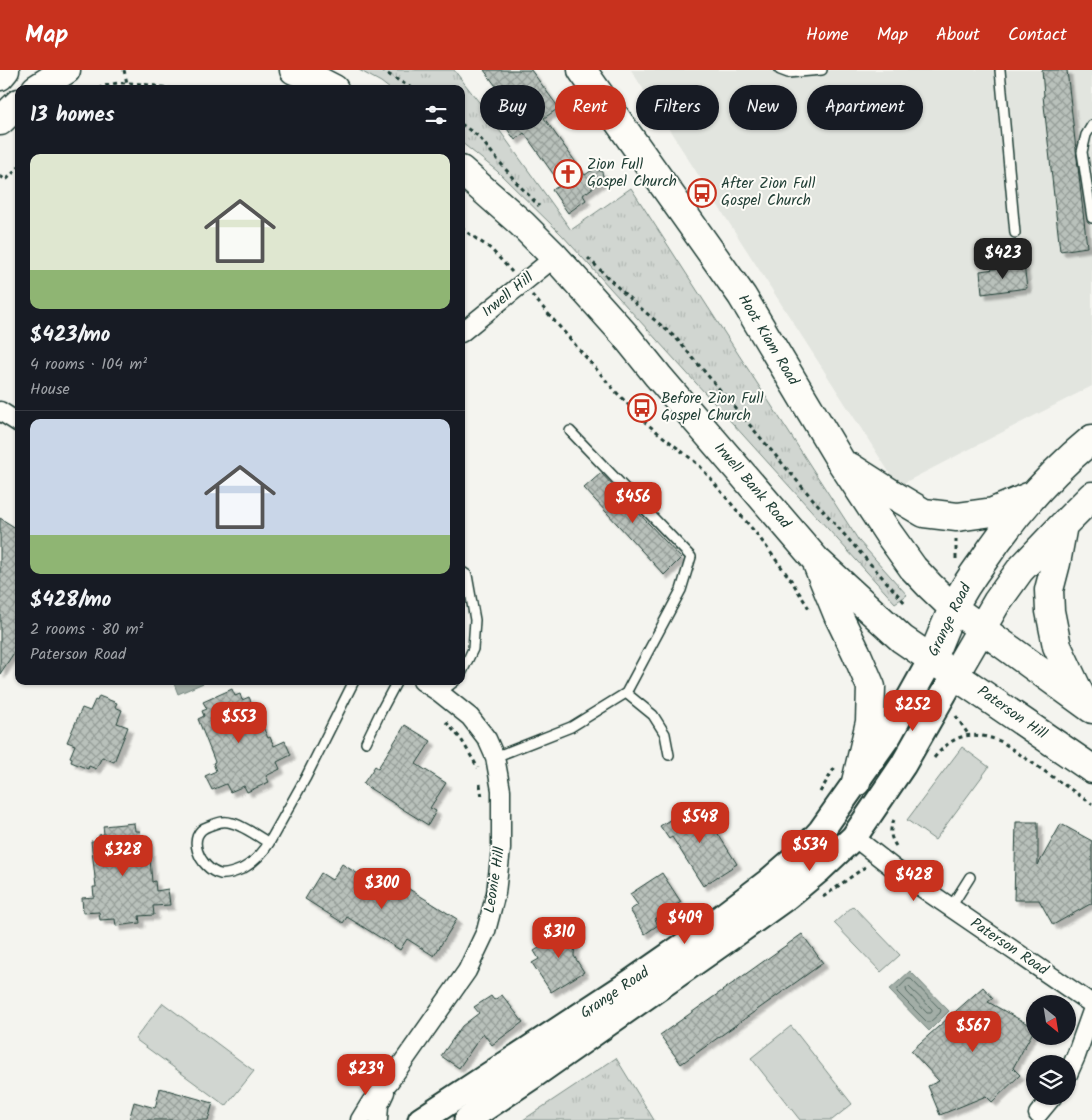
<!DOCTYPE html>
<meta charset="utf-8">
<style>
body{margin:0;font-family:Kalam,sans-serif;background:#20242c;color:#f1f3f6;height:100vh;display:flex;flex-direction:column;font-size:19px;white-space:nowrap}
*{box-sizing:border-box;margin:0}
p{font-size:16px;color:#9ea1a6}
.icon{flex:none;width:28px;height:28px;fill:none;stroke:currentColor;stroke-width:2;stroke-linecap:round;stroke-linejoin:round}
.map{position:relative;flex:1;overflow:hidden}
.sheet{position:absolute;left:15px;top:15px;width:450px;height:600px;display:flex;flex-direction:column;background:#171b24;border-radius:10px;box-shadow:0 1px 4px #0004}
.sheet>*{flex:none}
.banner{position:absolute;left:480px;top:15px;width:475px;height:45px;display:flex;gap:10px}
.needle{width:32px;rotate:150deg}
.tools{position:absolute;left:1026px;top:925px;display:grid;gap:10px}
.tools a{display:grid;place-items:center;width:50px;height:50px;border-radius:50%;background:#171b24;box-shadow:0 1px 4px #0004;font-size:25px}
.price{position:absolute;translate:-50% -42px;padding:0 11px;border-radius:10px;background:#c8321e;color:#fff;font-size:16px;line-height:32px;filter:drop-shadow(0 1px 2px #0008)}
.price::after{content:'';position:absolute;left:50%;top:30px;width:15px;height:11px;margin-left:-8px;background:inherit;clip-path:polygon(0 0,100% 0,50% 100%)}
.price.active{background:#222;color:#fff}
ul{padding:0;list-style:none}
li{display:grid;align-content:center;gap:10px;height:265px;padding:0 15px}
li+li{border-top:1px solid #363941}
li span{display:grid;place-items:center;height:155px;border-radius:10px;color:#555}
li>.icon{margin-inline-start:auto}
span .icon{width:90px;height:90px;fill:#fffc;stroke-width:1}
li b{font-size:21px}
h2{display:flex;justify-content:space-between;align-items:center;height:60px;padding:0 15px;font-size:21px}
.chip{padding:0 18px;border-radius:22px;background:#171b24;box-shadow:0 1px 4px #0004;font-size:18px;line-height:45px}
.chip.active{background:#c8321e;color:#fff}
header{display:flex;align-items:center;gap:30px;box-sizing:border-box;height:70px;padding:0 25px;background:#c8321e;color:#fff}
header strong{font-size:24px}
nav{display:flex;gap:28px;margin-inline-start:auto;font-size:18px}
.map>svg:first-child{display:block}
.built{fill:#e2e5df}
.grass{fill:url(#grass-tufts);stroke:#788a82}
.pitch{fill:#d1d6d1;stroke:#788a82}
.water{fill:#a3aea7;stroke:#6e8179}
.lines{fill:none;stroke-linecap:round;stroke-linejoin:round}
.shore{stroke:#546a62;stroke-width:1}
.building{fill:url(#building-cross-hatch);stroke:#1f3d34;filter:url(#shadow)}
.service-casing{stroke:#1f3d34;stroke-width:12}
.minor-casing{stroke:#1f3d34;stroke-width:21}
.secondary-casing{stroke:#1f3d34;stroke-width:29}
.primary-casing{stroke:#1f3d34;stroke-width:31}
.path{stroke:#1f3d34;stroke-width:3;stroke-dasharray:4 4;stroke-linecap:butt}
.service{stroke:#fdfcf7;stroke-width:9}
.minor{stroke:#fdfcf7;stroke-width:18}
.secondary{stroke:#fdfcf7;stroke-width:25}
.primary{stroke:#fdfcf7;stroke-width:28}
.labels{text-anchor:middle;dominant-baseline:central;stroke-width:4;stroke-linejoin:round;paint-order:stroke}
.poi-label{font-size:15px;fill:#1f3d34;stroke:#fdfcf7;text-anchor:start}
.street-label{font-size:15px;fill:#1f3d34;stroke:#fdfcf7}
</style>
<header>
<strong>Map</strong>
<nav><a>Home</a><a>Map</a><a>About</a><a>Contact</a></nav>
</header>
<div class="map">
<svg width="1092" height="1050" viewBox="0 0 1092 1050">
<defs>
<pattern id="grass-tufts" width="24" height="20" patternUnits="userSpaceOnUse" patternTransform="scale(1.25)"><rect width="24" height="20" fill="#d1d6d1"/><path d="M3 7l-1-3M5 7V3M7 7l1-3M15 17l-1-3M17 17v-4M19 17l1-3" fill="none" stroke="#b3b9b4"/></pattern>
<pattern id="building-cross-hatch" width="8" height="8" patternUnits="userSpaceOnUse" patternTransform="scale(1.25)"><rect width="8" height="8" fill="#b9c1bb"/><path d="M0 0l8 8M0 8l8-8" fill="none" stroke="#969e99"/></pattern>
<filter id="shadow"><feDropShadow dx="4.5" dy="4.5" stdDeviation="1" flood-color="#0004"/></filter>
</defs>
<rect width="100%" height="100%" fill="#f4f4ef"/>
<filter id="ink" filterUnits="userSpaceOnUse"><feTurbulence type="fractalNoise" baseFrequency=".02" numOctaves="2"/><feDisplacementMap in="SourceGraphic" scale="10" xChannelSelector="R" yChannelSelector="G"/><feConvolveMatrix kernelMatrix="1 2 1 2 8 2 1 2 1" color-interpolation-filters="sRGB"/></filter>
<g filter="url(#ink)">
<path class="built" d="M 631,0 L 1092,0 L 1092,316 L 898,416 Z"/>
<path class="grass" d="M 359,0 L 454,0 L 482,36 L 571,160 L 631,118 L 859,471 L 907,525 L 895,533 L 562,165 L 497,101 L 461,72 L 461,19 L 390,19 L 381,12 Z
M 616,988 L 654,1050 L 523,1050 Z"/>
<path class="pitch" d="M 962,677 L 989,697 L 935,770 L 907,750 Z
M 853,836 L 900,885 L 881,902 L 834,853 Z
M 163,933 L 254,1001 L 226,1036 L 135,969 Z
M 791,956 L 852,1034 L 832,1050 L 800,1050 L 751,988 Z"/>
<path class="water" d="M 173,611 L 208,611 L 178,624 Z
M 910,901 L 949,941 L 929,961 L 889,920 Z"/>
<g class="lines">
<path class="shore" d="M 908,909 L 911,909 L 941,940 L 940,943 L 930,952 L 927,952 L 897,922 L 898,919 Z
M 909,917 L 932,939 L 932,941 L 931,943 L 927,943 L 907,922 L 906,919 Z"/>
</g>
<path class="building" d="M 484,0 L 531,0 L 559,38 L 544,48 L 585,105 L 595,98 L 602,102 L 603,106 L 602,111 L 583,125 L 586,130 L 568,143 L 552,120 L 561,115 L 524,63 L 515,70 L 505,56 L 519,45 L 500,18 L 498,19 Z
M 1042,0 L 1067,0 L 1087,177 L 1060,181 L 1043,26 L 1044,26 Z
M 1024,195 L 1027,218 L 982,224 L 980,201 Z
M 601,403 L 681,488 L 664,505 L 584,418 Z
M 0,448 L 19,460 L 19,575 L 0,604 Z
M 232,619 L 235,626 L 240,624 L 242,630 L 249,627 L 268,668 L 270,667 L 274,676 L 285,671 L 291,685 L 277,692 L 280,699 L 266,706 L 269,712 L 247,722 L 244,716 L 230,722 L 226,714 L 212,720 L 205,706 L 216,701 L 213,693 L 215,692 L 198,649 L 204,646 L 202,641 L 207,639 L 203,632 Z
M 99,626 L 117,633 L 115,637 L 122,640 L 117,653 L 128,657 L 114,692 L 102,687 L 96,699 L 89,696 L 88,699 L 71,692 L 72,688 L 70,687 L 75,675 L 67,672 L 82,638 L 90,641 L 95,630 L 97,631 Z
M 405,655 L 431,671 L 416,694 L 446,713 L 430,738 L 436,741 L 428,755 L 363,714 L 375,696 L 378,698 Z
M 698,732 L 737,794 L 703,816 L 672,767 L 669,769 L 660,756 Z
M 1016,752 L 1038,752 L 1038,795 L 1061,754 L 1092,771 L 1092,833 L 1053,855 L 1039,830 L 1014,830 Z
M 134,753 L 135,761 L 140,761 L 141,767 L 148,766 L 152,812 L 155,811 L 156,821 L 168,819 L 170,835 L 153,836 L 154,845 L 139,846 L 140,853 L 116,856 L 115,849 L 100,850 L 99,842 L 83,843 L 82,828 L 94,827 L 93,817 L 96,817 L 91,771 L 99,771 L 99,765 L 104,764 L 103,756 Z
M 342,794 L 399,829 L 406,817 L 457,849 L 434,886 L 407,869 L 400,880 L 347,847 L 343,853 L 305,829 L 321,803 L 332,810 Z
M 662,803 L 681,832 L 655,849 L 658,855 L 645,864 L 630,840 L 638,835 L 630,824 Z
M 572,852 L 580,864 L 575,867 L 574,886 L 584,902 L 551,922 L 532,893 L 539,889 L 534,881 L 550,871 L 548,869 Z
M 802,864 L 823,893 L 681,994 L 660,965 Z
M 983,917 L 993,928 L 988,932 L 1035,958 L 1013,998 L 1020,1005 L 992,1032 L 986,1026 L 940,1045 L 928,1016 L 939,1011 L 911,981 Z
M 502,925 L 523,952 L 492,975 L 483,963 L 459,998 L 441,986 L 462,956 L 479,943 L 474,937 L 491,926 L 494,930 Z
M 160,1018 L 213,1033 L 208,1050 L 129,1050 L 134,1032 L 155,1038 Z"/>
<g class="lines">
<defs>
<path id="service" d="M 780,0 L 788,3 L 822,0
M 1000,0 L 1015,163
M 1092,55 L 1086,65 L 1082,82 L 1092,148
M 461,501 L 467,505 L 475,550 L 473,579 L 461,604
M 440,623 L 455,611
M 626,623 L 653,645 L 665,664 L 669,685
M 366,672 L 380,643 L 397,611
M 495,687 L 571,657 L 626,623 L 681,520 L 691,487 L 570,361
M 269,773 C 259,767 242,755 232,753 C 223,750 217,753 209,756 C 184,764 200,799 220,804 C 227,805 235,802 242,799 C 253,793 262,784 269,773 L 306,707 L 354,611
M 951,837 L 970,807"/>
<path id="minor" d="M 461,263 L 555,187
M 0,341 L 19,353
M 854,767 L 896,800 L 1092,934
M 1068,1004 L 1076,986 L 1092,941
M 1038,1044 L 1053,1026
M 360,1050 L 371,1032 L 389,1012 L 467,901 L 486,861 L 496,823 L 501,779 L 501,720 L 495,687 L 487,669 L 470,647 L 440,623 L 422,611
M 378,1050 L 379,1035 L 385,1022"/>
<path id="secondary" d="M 421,1050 L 630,913 L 689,872 L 768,812 L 798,786 L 821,761 L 889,665 L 932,588
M 467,1050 L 534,1005 L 735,864 L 785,828 L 820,799 L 854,767 L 882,726 L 903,695 L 955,604"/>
<path id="primary" d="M 294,0 L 309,6 L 334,19
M 582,0 L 742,226 L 840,390 L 888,463 L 913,498 L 930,516 L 953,538 L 1092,639
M 0,6 L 5,0
M 36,19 L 66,0
M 0,51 L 19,33
M 461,100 L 522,154 L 555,187 L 625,265 L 658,306 L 816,490 L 902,569 L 1092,699
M 850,397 L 897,427 L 924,443 L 957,447 L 993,442 L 1028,427
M 1063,455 L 1056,493 L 1049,520 L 1050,541 L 1057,576 L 1083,631
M 818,496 L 838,545 L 856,582 L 871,617 L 870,652 L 856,712
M 932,588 C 939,572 945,555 953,539 C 961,522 972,506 983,491 C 1014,445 1049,404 1092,369
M 955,604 L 997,532 L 1020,500 L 1063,455 L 1092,426"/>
</defs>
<use href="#service" class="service-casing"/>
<use href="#minor" class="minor-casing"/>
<use href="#secondary" class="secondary-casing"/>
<use href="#primary" class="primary-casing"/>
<path class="path" d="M 124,0 L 127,13
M 381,0 L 413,19
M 98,19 C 119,7 151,16 175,19
M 461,54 L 478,66 L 517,113 L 539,136
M 0,106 L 6,110 L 19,97
M 461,158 L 491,179 L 512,202
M 588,188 L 631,230 L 676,268 L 804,419 L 905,533
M 532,225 L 617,323 L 647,354 L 699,395 L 759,467 L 791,510 L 810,540
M 956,489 L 956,468
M 956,646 L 968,664
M 446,652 L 461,669 L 478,698
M 934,688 C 954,663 973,660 1002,672 L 1092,734
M 480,714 L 482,727
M 820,722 L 835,697
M 894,750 C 889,760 890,767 896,776
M 823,827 L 865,797"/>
<use href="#service" class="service"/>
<use href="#minor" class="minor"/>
<use href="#secondary" class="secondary"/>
<use href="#primary" class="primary"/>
</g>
</g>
<defs>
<symbol id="church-ring" viewBox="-11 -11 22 22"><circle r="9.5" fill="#fdfcf7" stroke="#c8321e" stroke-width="1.5"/><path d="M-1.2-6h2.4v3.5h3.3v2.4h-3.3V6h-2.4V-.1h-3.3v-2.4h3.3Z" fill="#c8321e"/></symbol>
<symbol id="bus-ring" viewBox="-11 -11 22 22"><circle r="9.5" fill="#fdfcf7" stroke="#c8321e" stroke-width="1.5"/><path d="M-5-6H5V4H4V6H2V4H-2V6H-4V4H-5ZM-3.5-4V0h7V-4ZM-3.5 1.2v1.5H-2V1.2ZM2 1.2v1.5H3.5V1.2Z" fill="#c8321e"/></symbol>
</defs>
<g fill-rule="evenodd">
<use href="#church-ring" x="552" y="88" width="32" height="32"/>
<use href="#bus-ring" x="686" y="107" width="32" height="32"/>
<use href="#bus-ring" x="626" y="322" width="32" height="32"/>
</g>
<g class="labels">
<g class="poi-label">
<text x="587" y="95">Zion Full<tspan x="587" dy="17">Gospel Church</tspan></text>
<text x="721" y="114">After Zion Full<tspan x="721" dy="17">Gospel Church</tspan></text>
<text x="661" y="329">Before Zion Full<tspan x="661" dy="17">Gospel Church</tspan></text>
</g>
<g class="street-label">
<text transform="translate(508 225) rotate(-39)">Irwell Hill</text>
<text transform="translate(768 270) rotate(59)">Hoot Kiam Road</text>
<text transform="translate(752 416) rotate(49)">Irwell Bank Road</text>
<text transform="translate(950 550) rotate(-64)">Grange Road</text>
<text transform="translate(1012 643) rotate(35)">Paterson Hill</text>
<text transform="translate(495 810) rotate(-81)">Leonie Hill</text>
<text transform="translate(1009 877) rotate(34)">Paterson Road</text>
<text transform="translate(615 923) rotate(-34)">Grange Road</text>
</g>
</g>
</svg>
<div class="tools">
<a><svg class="needle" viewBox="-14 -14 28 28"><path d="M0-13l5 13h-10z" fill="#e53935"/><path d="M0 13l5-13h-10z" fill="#9ea1a6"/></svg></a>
<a><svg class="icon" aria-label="layers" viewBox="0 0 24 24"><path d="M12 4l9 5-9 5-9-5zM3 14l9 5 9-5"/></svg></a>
</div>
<b class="price active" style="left:1003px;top:210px">$423</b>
<b class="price" style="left:633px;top:454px">$456</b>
<b class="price" style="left:913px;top:662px">$252</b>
<b class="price" style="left:239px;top:674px">$553</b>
<b class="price" style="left:700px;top:774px">$548</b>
<b class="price" style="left:810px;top:802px">$534</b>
<b class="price" style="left:123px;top:807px">$328</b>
<b class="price" style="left:914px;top:832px">$428</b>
<b class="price" style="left:382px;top:840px">$300</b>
<b class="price" style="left:685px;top:875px">$409</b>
<b class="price" style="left:559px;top:889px">$310</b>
<b class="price" style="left:973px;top:983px">$567</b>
<b class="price" style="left:366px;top:1026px">$239</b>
<div class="banner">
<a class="chip">Buy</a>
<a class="chip active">Rent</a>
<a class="chip">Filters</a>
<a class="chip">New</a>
<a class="chip">Apartment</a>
</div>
<section class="sheet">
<h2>13 homes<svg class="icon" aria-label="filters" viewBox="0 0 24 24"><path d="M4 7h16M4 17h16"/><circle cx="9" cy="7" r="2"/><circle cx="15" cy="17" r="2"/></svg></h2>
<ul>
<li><span style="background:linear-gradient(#dfe7d0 75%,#8fb573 0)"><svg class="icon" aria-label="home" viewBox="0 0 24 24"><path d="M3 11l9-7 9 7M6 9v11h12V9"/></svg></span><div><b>$423/mo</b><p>4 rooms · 104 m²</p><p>House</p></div></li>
<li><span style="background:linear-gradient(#c9d6e8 75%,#8fb573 0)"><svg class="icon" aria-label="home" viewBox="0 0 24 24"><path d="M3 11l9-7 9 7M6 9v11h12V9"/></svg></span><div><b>$428/mo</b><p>2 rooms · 80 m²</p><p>Paterson Road</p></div></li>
</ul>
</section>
</div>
